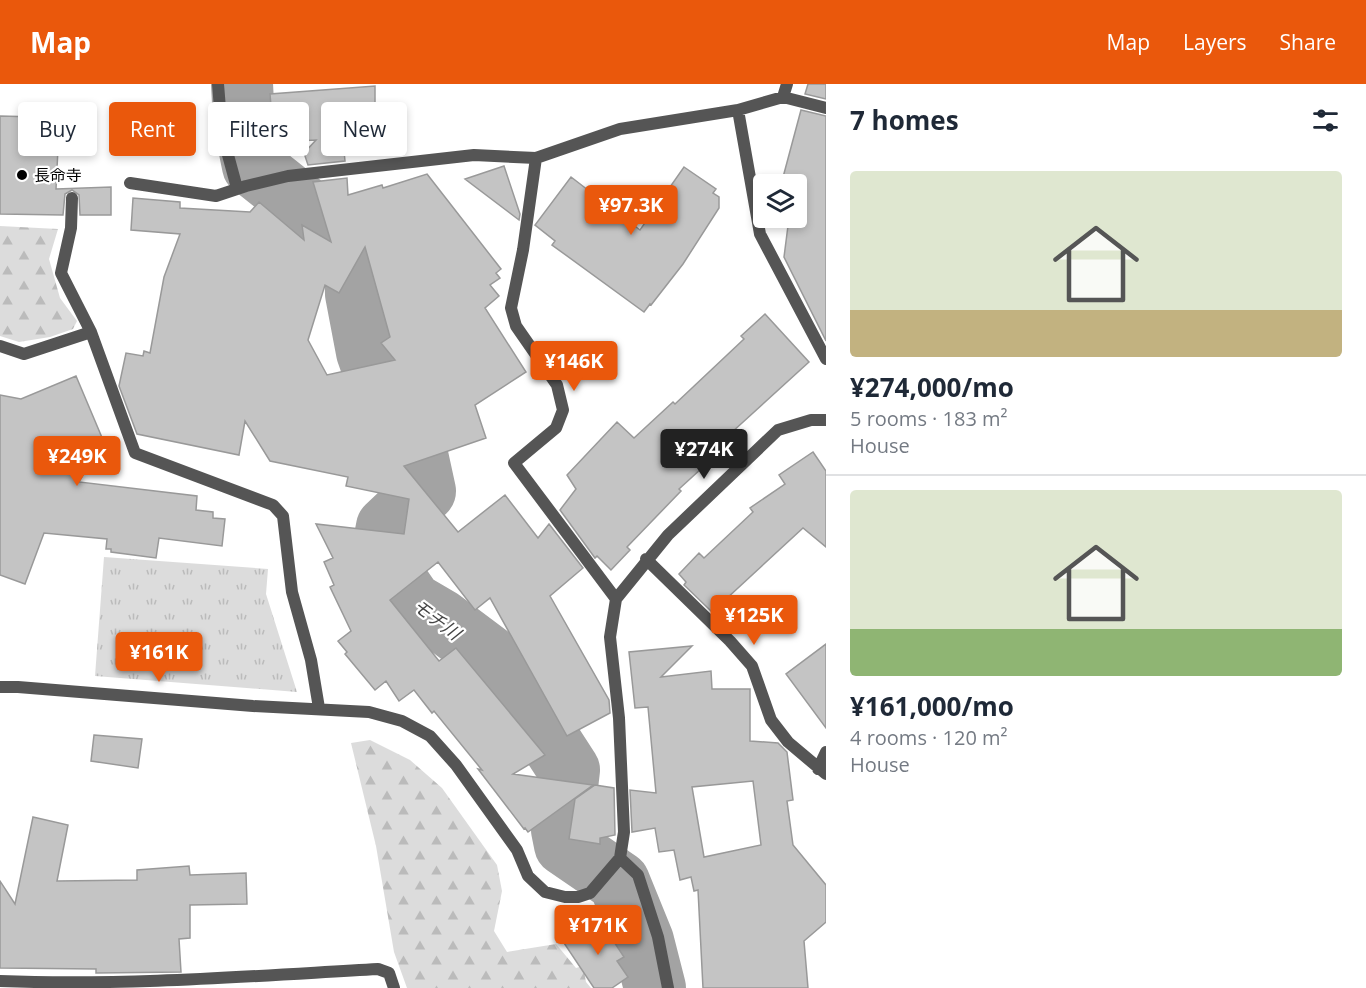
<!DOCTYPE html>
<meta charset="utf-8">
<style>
body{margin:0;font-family:"Open Sans","Noto Sans JP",sans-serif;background:#f6f6f7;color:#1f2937;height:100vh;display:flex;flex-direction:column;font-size:22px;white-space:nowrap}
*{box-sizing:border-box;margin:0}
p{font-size:20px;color:#747a83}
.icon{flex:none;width:33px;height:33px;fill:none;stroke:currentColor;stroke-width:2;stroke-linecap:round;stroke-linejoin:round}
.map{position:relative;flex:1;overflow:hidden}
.details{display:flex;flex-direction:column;background:#fff;width:540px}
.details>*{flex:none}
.hud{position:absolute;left:18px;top:18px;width:570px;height:54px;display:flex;gap:12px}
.controls{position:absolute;left:753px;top:90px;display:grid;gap:12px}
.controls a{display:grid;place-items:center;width:54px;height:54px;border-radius:6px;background:#fff;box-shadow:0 3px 9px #0003;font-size:30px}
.price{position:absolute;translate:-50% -51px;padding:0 14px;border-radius:6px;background:#ea580c;color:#fff;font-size:20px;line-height:39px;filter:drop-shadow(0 2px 3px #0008)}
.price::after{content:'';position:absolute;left:50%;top:36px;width:18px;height:14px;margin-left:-9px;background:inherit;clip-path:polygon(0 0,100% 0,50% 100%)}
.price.selected{background:#222;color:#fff}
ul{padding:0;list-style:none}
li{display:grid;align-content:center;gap:12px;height:318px;padding:0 24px}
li+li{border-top:2px solid #e0e1e3}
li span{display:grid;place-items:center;height:186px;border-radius:6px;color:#555}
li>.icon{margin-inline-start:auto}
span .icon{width:108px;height:108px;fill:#fffc;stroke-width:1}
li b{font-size:26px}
h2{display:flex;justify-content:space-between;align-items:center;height:72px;padding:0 24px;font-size:26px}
.pill{padding:0 21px;border-radius:6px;background:#fff;box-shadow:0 3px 9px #0003;font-size:21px;line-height:54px}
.pill.selected{background:#ea580c;color:#fff}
header{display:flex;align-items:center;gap:36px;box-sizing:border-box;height:84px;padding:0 30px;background:#ea580c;color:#fff}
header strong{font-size:28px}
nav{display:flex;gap:33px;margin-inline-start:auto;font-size:21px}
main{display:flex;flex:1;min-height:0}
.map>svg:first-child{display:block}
.forest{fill:url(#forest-firs)}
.park{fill:url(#park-tufts)}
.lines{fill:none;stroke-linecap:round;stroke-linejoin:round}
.river{stroke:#a3a3a3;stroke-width:62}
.building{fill:#c4c4c4;stroke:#999;stroke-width:1.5;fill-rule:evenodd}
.street{stroke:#555;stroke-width:12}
.poi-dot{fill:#000;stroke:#fff;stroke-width:2}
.labels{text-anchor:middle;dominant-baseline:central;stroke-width:4.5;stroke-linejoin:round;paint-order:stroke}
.poi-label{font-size:16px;fill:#000;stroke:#fff;text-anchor:start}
.water-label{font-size:18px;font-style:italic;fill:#444;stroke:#fff}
</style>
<header>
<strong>Map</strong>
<nav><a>Map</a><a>Layers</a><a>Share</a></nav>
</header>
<main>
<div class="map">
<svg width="826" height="904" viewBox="0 0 826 904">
<defs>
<pattern id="forest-firs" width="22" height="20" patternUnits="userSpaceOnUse" patternTransform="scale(1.5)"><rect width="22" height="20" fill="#dcdcdc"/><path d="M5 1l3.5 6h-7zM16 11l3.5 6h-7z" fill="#bbb"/></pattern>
<pattern id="park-tufts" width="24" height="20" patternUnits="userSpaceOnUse" patternTransform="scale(1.5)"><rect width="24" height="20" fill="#dcdcdc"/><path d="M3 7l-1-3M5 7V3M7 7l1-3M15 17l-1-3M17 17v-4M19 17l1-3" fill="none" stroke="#bbb"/></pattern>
</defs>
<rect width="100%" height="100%" fill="#fff"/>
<path class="forest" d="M 0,142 L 58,145 L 49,175 L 60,214 L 77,237 L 73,245 L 50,253 L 19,258 L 0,252 Z
M 370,656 L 410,676 L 442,704 L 497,781 L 502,807 L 494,847 L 507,868 L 556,860 L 576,884 L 583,882 L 586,898 L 591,904 L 407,904 L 394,868 L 376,762 L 351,659 Z"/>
<path class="park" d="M 104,473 L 268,485 L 266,510 L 297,608 L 95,592 Z"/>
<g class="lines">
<path class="river" d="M 242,0 L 244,38 L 253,82 L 350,159 L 355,177 L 356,210 L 367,268 L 382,311 L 415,361 L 425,407 L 387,443 L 381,474 L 412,519 L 441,536 L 501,581 L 569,686 L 562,746 L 565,761 L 619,798 L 643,857 L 655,904"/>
</g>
<path class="building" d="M 808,0 L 826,0 L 826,15 L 805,10 Z
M 375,2 L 375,35 L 341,36 L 345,77 L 308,81 L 304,69 L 316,56 L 274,58 L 270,10 Z
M 801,26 L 826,32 L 826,257 L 784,173 L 789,134 L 796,134 L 796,100 L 782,97 Z
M 0,32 L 37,33 L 36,44 L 59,44 L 56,105 L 111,103 L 111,131 L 80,131 L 79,111 L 72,106 L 65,110 L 63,131 L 0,130 Z
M 504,82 L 520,130 L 519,136 L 465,95 Z
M 684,83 L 716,105 L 713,109 L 719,113 L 719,124 L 683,180 L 651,221 L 650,220 L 644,228 L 552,161 L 555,157 L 535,141 L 571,93 L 640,146 Z
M 427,90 L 501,185 L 496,189 L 500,194 L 490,201 L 499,212 L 485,224 L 526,288 L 475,321 L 486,354 L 404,382 L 458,448 L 505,411 L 538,454 L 549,440 L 583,484 L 550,512 L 609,616 L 610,629 L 567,652 L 490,514 L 475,526 L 438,478 L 390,516 L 439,577 L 456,564 L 545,671 L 513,690 L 593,701 L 528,748 L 525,744 L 524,745 L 478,685 L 482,686 L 434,627 L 432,629 L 414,606 L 399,617 L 386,597 L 375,606 L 345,570 L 347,568 L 338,557 L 351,547 L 330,503 L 334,501 L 324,478 L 333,474 L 316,440 L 404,450 L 409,415 L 346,402 L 348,393 L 270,377 L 245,337 L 239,371 L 137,350 L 119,302 L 126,269 L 143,272 L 144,267 L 150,269 L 164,193 L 180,150 L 131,146 L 133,114 L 180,118 L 180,124 L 250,128 L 259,118 L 304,156 L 302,141 L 331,158 L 313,98 L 347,94 L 348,111 L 382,101 L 383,104 ZM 365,163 L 390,253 L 381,259 L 395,276 L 327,291 L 308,256 L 325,201 L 339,209 Z
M 765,230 L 809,278 L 720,359 L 724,364 L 679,405 L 681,407 L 627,463 L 630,466 L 611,486 L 597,472 L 595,474 L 560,426 L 576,405 L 567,391 L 617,338 L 634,354 L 673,318 L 675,320 L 744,255 L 741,252 Z
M 76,292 L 103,356 L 79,398 L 197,412 L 196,426 L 213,428 L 213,434 L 225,435 L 222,462 L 159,454 L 156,474 L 111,468 L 111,465 L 106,465 L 107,455 L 44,449 L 25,500 L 0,491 L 0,311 L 21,315 Z
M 813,368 L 826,387 L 826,463 L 803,444 L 712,528 L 684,501 L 686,498 L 679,490 L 699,469 L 704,474 L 753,428 L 750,424 L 785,400 L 779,391 Z
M 826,560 L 826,644 L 786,590 Z
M 692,562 L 661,593 L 711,587 L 712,605 L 750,605 L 750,657 L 778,659 L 787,668 L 793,716 L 787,717 L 793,761 L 826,801 L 826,838 L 804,857 L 808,904 L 703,904 L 698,806 L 694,807 L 691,793 L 680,796 L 674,766 L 659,768 L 655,744 L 632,748 L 630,706 L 656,709 L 648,623 L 635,624 L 629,568 ZM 753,697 L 761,761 L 704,773 L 692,703 Z
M 94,651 L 142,655 L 138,684 L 91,677 Z
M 595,701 L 614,704 L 615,751 L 600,754 L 600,760 L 569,755 L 575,715 Z
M 33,733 L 68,741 L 57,797 L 137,796 L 137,786 L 189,782 L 190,791 L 246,789 L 247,820 L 190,821 L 190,854 L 179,855 L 181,888 L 96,889 L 96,885 L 0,884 L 0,797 L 15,820 Z
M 599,835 L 624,873 L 617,877 L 628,893 L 612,904 L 594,904 L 564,859 Z"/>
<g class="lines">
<path class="street" d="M 218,0 L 222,49 L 237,104
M 783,13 L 787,0
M 738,26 L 760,150 L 826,275
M 536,74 L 523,166 L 511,224 L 516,242 L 557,301 L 563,326 L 556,344 L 514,379 L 616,515
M 130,99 L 216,112 L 246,102 L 288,92 L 474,71 L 536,74 L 620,45 L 738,26 L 783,13 L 826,24
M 72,114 L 71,144 L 61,189 L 91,248 L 135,369 L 273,421 L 283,432 L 292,508 L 311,576 L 319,624
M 0,262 L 24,270 L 91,248
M 646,475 L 730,557 L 752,582 L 771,636 L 788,658 L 826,690
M 0,603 L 18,603 L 253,622 L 369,628 L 402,637 L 430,652 L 456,681 L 517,766 L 528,792 L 545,808 L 565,813 L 578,813 L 590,809 L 620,774 L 624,748 L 619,634 L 610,553 L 616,515 L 668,451 L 778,346 L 811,336 L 826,336
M 818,685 L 826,668
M 620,774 L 638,791 L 658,853 L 668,904
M 0,897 C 126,902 252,892 378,885 L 389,889 L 394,904"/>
</g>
<circle class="poi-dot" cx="22" cy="91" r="6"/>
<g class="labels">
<g class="poi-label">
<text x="34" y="91">長命寺</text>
</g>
<g class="water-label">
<text transform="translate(437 535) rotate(37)">モチ川</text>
</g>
</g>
</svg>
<div class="controls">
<a><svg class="icon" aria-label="layers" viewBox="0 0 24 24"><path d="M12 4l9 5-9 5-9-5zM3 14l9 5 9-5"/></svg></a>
</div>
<b class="price" style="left:631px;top:152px">¥97.3K</b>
<b class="price" style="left:574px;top:308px">¥146K</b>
<b class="price selected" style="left:704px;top:396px">¥274K</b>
<b class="price" style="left:77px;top:403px">¥249K</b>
<b class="price" style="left:754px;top:562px">¥125K</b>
<b class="price" style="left:159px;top:599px">¥161K</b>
<b class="price" style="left:598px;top:872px">¥171K</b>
<div class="hud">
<a class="pill">Buy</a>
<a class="pill selected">Rent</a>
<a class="pill">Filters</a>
<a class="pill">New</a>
</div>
</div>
<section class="details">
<h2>7 homes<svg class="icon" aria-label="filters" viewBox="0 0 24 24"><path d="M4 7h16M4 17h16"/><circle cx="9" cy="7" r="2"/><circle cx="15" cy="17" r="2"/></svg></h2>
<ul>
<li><span style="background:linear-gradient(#dfe7d0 75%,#c2b280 0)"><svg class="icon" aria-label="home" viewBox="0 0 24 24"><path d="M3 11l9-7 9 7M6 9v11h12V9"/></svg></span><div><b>¥274,000/mo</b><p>5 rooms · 183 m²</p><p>House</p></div></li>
<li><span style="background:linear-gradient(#dfe7d0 75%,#8fb573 0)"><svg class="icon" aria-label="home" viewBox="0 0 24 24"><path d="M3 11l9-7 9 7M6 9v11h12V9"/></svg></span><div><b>¥161,000/mo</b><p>4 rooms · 120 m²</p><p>House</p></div></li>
</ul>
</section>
</main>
